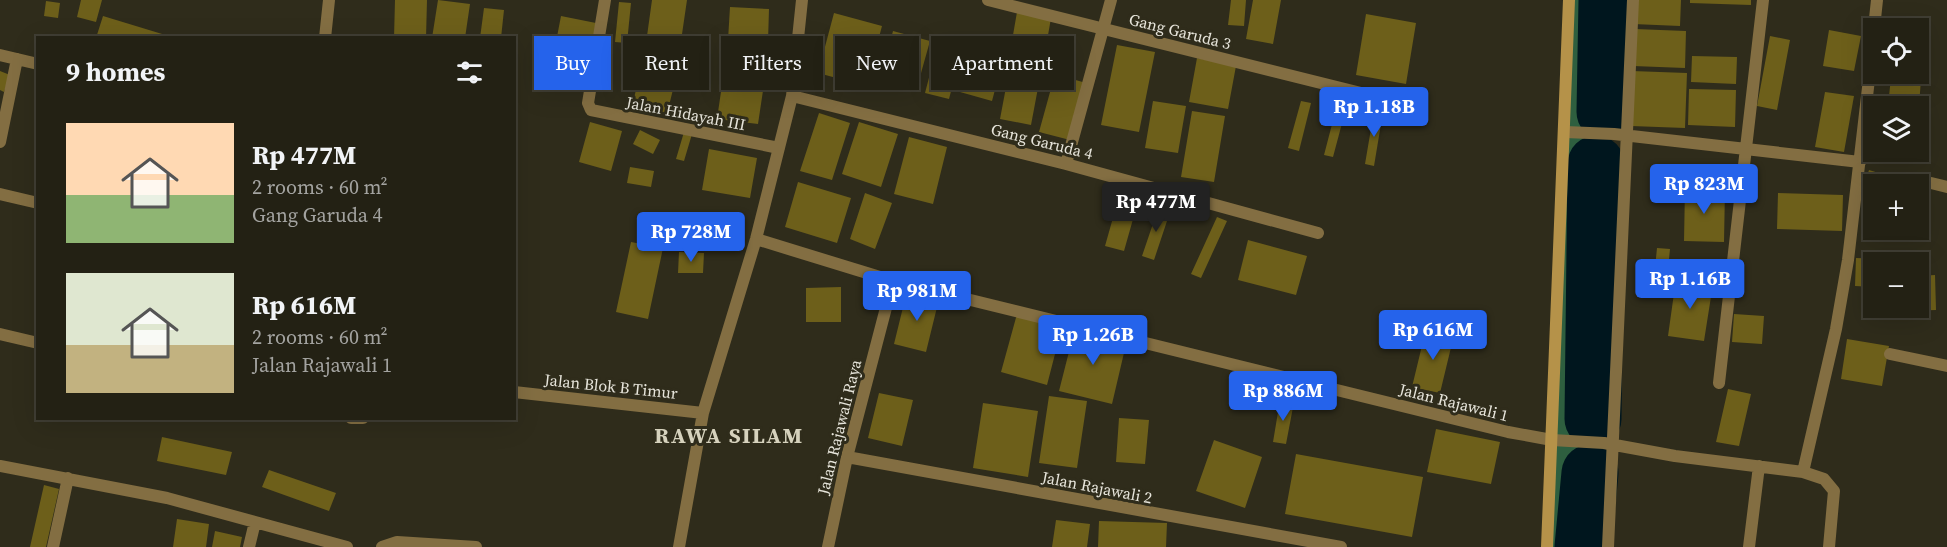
<!DOCTYPE html>
<meta charset="utf-8">
<style>
body{margin:0;font-family:"Source Serif 4",serif;background:#2b291d;color:#f1f3f6;height:100vh;display:flex;flex-direction:column;font-size:22px;white-space:nowrap}
*{box-sizing:border-box;margin:0}
p{font-size:20px;color:#a3a3a0}
.icon{flex:none;width:33px;height:33px;fill:none;stroke:currentColor;stroke-width:2;stroke-linecap:round;stroke-linejoin:round}
.map{position:relative;flex:1;overflow:hidden}
.side{position:absolute;left:36px;top:36px;width:480px;height:384px;display:flex;flex-direction:column;background:#232114;border-radius:0px;box-shadow:0 6px 24px #0002,0 0 0 2px #403e34}
.side>*{flex:none}
.hud{position:absolute;left:534px;top:36px;width:570px;height:54px;display:flex;gap:12px}
.controls{position:absolute;left:1863px;top:18px;display:grid;gap:12px}
.controls a{display:grid;place-items:center;width:66px;height:66px;border-radius:0px;background:#232114;box-shadow:0 6px 24px #0002,0 0 0 2px #403e34;font-size:30px}
.price{position:absolute;translate:-50% -51px;padding:0 14px;border-radius:6px;background:#2563eb;color:#fff;font-size:20px;line-height:39px;filter:drop-shadow(0 2px 3px #0008)}
.price::after{content:'';position:absolute;left:50%;top:36px;width:18px;height:14px;margin-left:-9px;background:inherit;clip-path:polygon(0 0,100% 0,50% 100%)}
.price.current{background:#222;color:#fff}
ul{padding:0;list-style:none}
li{display:flex;align-items:center;gap:18px;height:150px;padding:0 30px}
li span{display:grid;place-items:center;flex:none;width:168px;height:120px;border-radius:0px;color:#555}
li>.icon{margin-inline-start:auto}
span .icon{width:72px;height:72px;fill:#fffc;stroke-width:1}
li b{font-size:26px}
h2{display:flex;justify-content:space-between;align-items:center;height:72px;padding:0 30px;font-size:26px}
.pill{padding:0 21px;border-radius:0px;background:#232114;box-shadow:0 6px 24px #0002,0 0 0 2px #403e34;font-size:21px;line-height:54px}
.pill.current{background:#2563eb;color:#fff}
.map>svg:first-child{display:block}
.green{fill:#2e5f3f}
.lines{fill:none;stroke-linecap:round;stroke-linejoin:round}
.river{stroke:#00161e;stroke-width:57}
.building{fill:#6d5f1a}
.street{stroke:#836e42;stroke-width:12}
.secondary{stroke:#b59249;stroke-width:12}
.labels{text-anchor:middle;dominant-baseline:central;stroke-width:6;stroke-linejoin:round;paint-order:stroke}
.street-label{font-size:16px;fill:#e7e5db;stroke:#2f2c1b}
.district-label{font-size:22px;font-weight:bold;letter-spacing:1.5px;fill:#d6d2bd;stroke:#2f2c1b}
</style>
<div class="map">
<svg width="1947" height="547" viewBox="0 0 1947 547">
<rect width="100%" height="100%" fill="#2f2c1b"/>
<path class="green" d="M 1569,0 L 1610,0 L 1605,112 L 1596,165 L 1593,419 L 1583,547 L 1546,547 Z"/>
<g class="lines">
<path class="river" d="M 1605,112 L 1607,0
M 1593,419 L 1596,164
M 1583,547 L 1590,473"/>
</g>
<path class="building" d="M 81,0 L 102,0 L 96,22 L 77,17 Z
M 395,0 L 427,0 L 426,38 L 394,38 Z
M 438,0 L 470,4 L 465,38 L 432,38 Z
M 652,0 L 687,0 L 681,41 L 647,36 Z
M 1231,0 L 1246,0 L 1244,26 L 1228,25 Z
M 1253,0 L 1281,0 L 1273,44 L 1246,39 Z
M 1634,0 L 1681,0 L 1680,26 L 1633,24 Z
M 1690,0 L 1751,0 L 1751,5 L 1690,3 Z
M 46,1 L 60,3 L 58,18 L 44,16 Z
M 619,2 L 631,3 L 627,43 L 615,42 Z
M 730,7 L 769,9 L 768,42 L 728,40 Z
M 484,8 L 504,10 L 501,38 L 480,38 Z
M 1017,12 L 1051,18 L 1043,64 L 1009,58 Z
M 834,13 L 882,26 L 866,86 L 818,73 Z
M 1366,14 L 1416,23 L 1406,84 L 1356,75 Z
M 103,16 L 172,37 L 172,38 L 96,38 Z
M 561,16 L 596,23 L 585,79 L 550,73 Z
M 1635,29 L 1686,31 L 1685,68 L 1633,66 Z
M 1829,30 L 1861,36 L 1854,71 L 1823,66 Z
M 893,31 L 930,41 L 916,91 L 880,81 Z
M 1770,36 L 1790,40 L 1777,110 L 1757,106 Z
M 938,43 L 962,49 L 949,99 L 925,93 Z
M 1117,45 L 1155,52 L 1139,132 L 1101,125 Z
M 971,52 L 1003,60 L 992,101 L 960,92 Z
M 1692,56 L 1737,57 L 1736,84 L 1691,82 Z
M 1197,58 L 1236,66 L 1228,109 L 1189,102 Z
M 643,62 L 678,69 L 667,114 L 632,106 Z
M 1010,66 L 1041,72 L 1031,125 L 1000,119 Z
M 0,71 L 10,75 L 4,92 L 0,90 Z
M 1632,71 L 1687,73 L 1685,128 L 1631,126 Z
M 1055,74 L 1086,83 L 1070,140 L 1039,132 Z
M 1891,77 L 1921,79 L 1919,106 L 1888,106 Z
M 723,78 L 764,84 L 758,124 L 717,119 Z
M 1689,89 L 1736,90 L 1735,127 L 1688,125 Z
M 1825,92 L 1854,96 L 1844,152 L 1815,147 Z
M 1153,101 L 1186,106 L 1178,153 L 1145,148 Z
M 1301,101 L 1311,103 L 1299,151 L 1288,148 Z
M 1336,109 L 1345,112 L 1333,157 L 1324,155 Z
M 1192,111 L 1225,116 L 1214,182 L 1181,177 Z
M 1374,111 L 1383,112 L 1374,166 L 1365,164 Z
M 819,113 L 850,123 L 832,180 L 800,171 Z
M 590,122 L 622,131 L 611,171 L 579,162 Z
M 859,122 L 898,134 L 881,187 L 842,174 Z
M 640,130 L 660,140 L 653,154 L 633,144 Z
M 684,132 L 692,134 L 684,161 L 676,159 Z
M 1871,132 L 1874,132 L 1874,152 L 1916,152 L 1916,158 L 1870,155 Z
M 909,137 L 947,147 L 933,204 L 894,194 Z
M 709,149 L 757,158 L 750,198 L 702,190 Z
M 630,167 L 654,171 L 651,187 L 627,183 Z
M 1869,170 L 1908,182 L 1907,184 L 1865,182 Z
M 798,182 L 851,198 L 837,243 L 785,227 Z
M 1685,188 L 1725,189 L 1724,242 L 1684,241 Z
M 865,193 L 892,203 L 875,249 L 850,239 Z
M 1120,193 L 1139,198 L 1124,251 L 1105,246 Z
M 1778,193 L 1843,195 L 1842,231 L 1777,229 Z
M 1159,206 L 1171,209 L 1154,260 L 1142,256 Z
M 1217,217 L 1227,221 L 1201,278 L 1191,274 Z
M 1248,240 L 1307,256 L 1296,295 L 1238,280 Z
M 631,242 L 663,248 L 648,319 L 616,312 Z
M 1657,248 L 1670,249 L 1668,270 L 1655,268 Z
M 679,252 L 704,253 L 703,273 L 678,273 Z
M 1856,258 L 1885,259 L 1885,262 L 1874,262 L 1874,287 L 1855,286 Z
M 1935,275 L 1936,310 L 1907,311 L 1907,308 L 1918,308 L 1918,276 Z
M 1676,279 L 1713,284 L 1704,341 L 1668,336 Z
M 841,287 L 841,322 L 806,322 L 806,288 Z
M 907,291 L 939,299 L 926,352 L 894,344 Z
M 1017,314 L 1062,327 L 1047,385 L 1001,372 Z
M 1734,314 L 1764,316 L 1762,344 L 1732,342 Z
M 1075,328 L 1127,340 L 1112,404 L 1059,391 Z
M 1426,329 L 1454,335 L 1440,393 L 1412,387 Z
M 1847,339 L 1889,346 L 1882,386 L 1841,379 Z
M 1728,389 L 1751,394 L 1739,446 L 1716,442 Z
M 879,393 L 913,400 L 902,446 L 868,438 Z
M 1049,396 L 1087,401 L 1077,468 L 1039,463 Z
M 1280,400 L 1294,402 L 1286,444 L 1273,442 Z
M 983,403 L 1038,411 L 1028,477 L 973,468 Z
M 1119,418 L 1149,420 L 1145,464 L 1116,462 Z
M 1436,429 L 1500,442 L 1491,484 L 1427,472 Z
M 162,437 L 232,452 L 226,475 L 157,461 Z
M 1214,440 L 1262,457 L 1245,508 L 1196,491 Z
M 1296,454 L 1423,477 L 1412,537 L 1285,514 Z
M 269,470 L 336,493 L 329,511 L 262,487 Z
M 44,485 L 59,489 L 46,547 L 30,547 Z
M 177,519 L 209,524 L 206,547 L 173,547 Z
M 1056,520 L 1090,524 L 1087,547 L 1052,547 Z
M 1099,521 L 1167,523 L 1166,547 L 1098,547 Z
M 215,531 L 242,537 L 240,547 L 212,547 Z"/>
<g class="lines">
<path class="street" d="M 605,0 L 588,103 L 591,110 L 779,148
M 988,0 L 1365,94
M 1874,28 L 1877,0
M 325,38 L 329,0
M 0,55 L 38,64
M 792,96 L 1066,164 L 1318,233
M 1565,132 L 1614,134 L 1860,162
M 0,142 L 17,59
M 1066,164 L 1111,0
M 1931,183 L 1947,187
M 0,194 L 38,203
M 756,239 L 893,281 L 1508,432 L 1552,440 L 1604,443 L 1675,456 L 1803,472 L 1824,479 L 1834,491 L 1829,547
M 0,334 L 38,343
M 1890,354 L 1947,366
M 1719,383 L 1763,0
M 514,392 L 703,413
M 351,418 L 363,418
M 847,457 L 1341,547
M 0,466 L 167,498 L 347,547
M 1803,472 L 1836,329 L 1848,260 L 1874,36
M 53,547 L 68,478
M 249,547 L 255,522
M 382,547 L 397,542 L 476,547
M 679,547 L 703,413 L 756,239 L 792,96 L 802,0
M 828,547 L 847,457 L 893,281
M 1608,547 L 1633,0
M 1749,547 L 1759,466"/>
<path class="secondary" d="M 1547,547 L 1569,0"/>
</g>
<g class="labels">
<g class="street-label">
<text transform="translate(1180 31) rotate(14)">Gang Garuda 3</text>
<text transform="translate(686 113) rotate(11)">Jalan Hidayah III</text>
<text transform="translate(1042 141) rotate(14)">Gang Garuda 4</text>
<text transform="translate(611 386) rotate(6)">Jalan Blok B Timur</text>
<text transform="translate(1454 402) rotate(14)">Jalan Rajawali 1</text>
<text transform="translate(839 427) rotate(-76)">Jalan Rajawali Raya</text>
<text transform="translate(1097 487) rotate(11)">Jalan Rajawali 2</text>
</g>
<g class="district-label">
<text x="729" y="435">RAWA SILAM</text>
</g>
</g>
</svg>
<div class="controls">
<a><svg class="icon" aria-label="locate" viewBox="0 0 24 24"><circle cx="12" cy="12" r="6"/><path d="M12 2v4M12 18v4M2 12h4M18 12h4"/></svg></a>
<a><svg class="icon" aria-label="layers" viewBox="0 0 24 24"><path d="M12 4l9 5-9 5-9-5zM3 14l9 5 9-5"/></svg></a>
<a>+</a>
<a>−</a>
</div>
<b class="price" style="left:1374px;top:138px">Rp 1.18B</b>
<b class="price" style="left:1704px;top:215px">Rp 823M</b>
<b class="price current" style="left:1156px;top:233px">Rp 477M</b>
<b class="price" style="left:691px;top:263px">Rp 728M</b>
<b class="price" style="left:1690px;top:310px">Rp 1.16B</b>
<b class="price" style="left:917px;top:322px">Rp 981M</b>
<b class="price" style="left:1433px;top:361px">Rp 616M</b>
<b class="price" style="left:1093px;top:366px">Rp 1.26B</b>
<b class="price" style="left:1283px;top:422px">Rp 886M</b>
<div class="hud">
<a class="pill current">Buy</a>
<a class="pill">Rent</a>
<a class="pill">Filters</a>
<a class="pill">New</a>
<a class="pill">Apartment</a>
</div>
<section class="side">
<h2>9 homes<svg class="icon" aria-label="filters" viewBox="0 0 24 24"><path d="M4 7h16M4 17h16"/><circle cx="9" cy="7" r="2"/><circle cx="15" cy="17" r="2"/></svg></h2>
<ul>
<li><span style="background:linear-gradient(#ffd9b3 60%,#8fb573 0)"><svg class="icon" aria-label="home" viewBox="0 0 24 24"><path d="M3 11l9-7 9 7M6 9v11h12V9"/></svg></span><div><b>Rp 477M</b><p>2 rooms · 60 m²</p><p>Gang Garuda 4</p></div></li>
<li><span style="background:linear-gradient(#dfe7d0 60%,#c2b280 0)"><svg class="icon" aria-label="home" viewBox="0 0 24 24"><path d="M3 11l9-7 9 7M6 9v11h12V9"/></svg></span><div><b>Rp 616M</b><p>2 rooms · 60 m²</p><p>Jalan Rajawali 1</p></div></li>
</ul>
</section>
</div>
